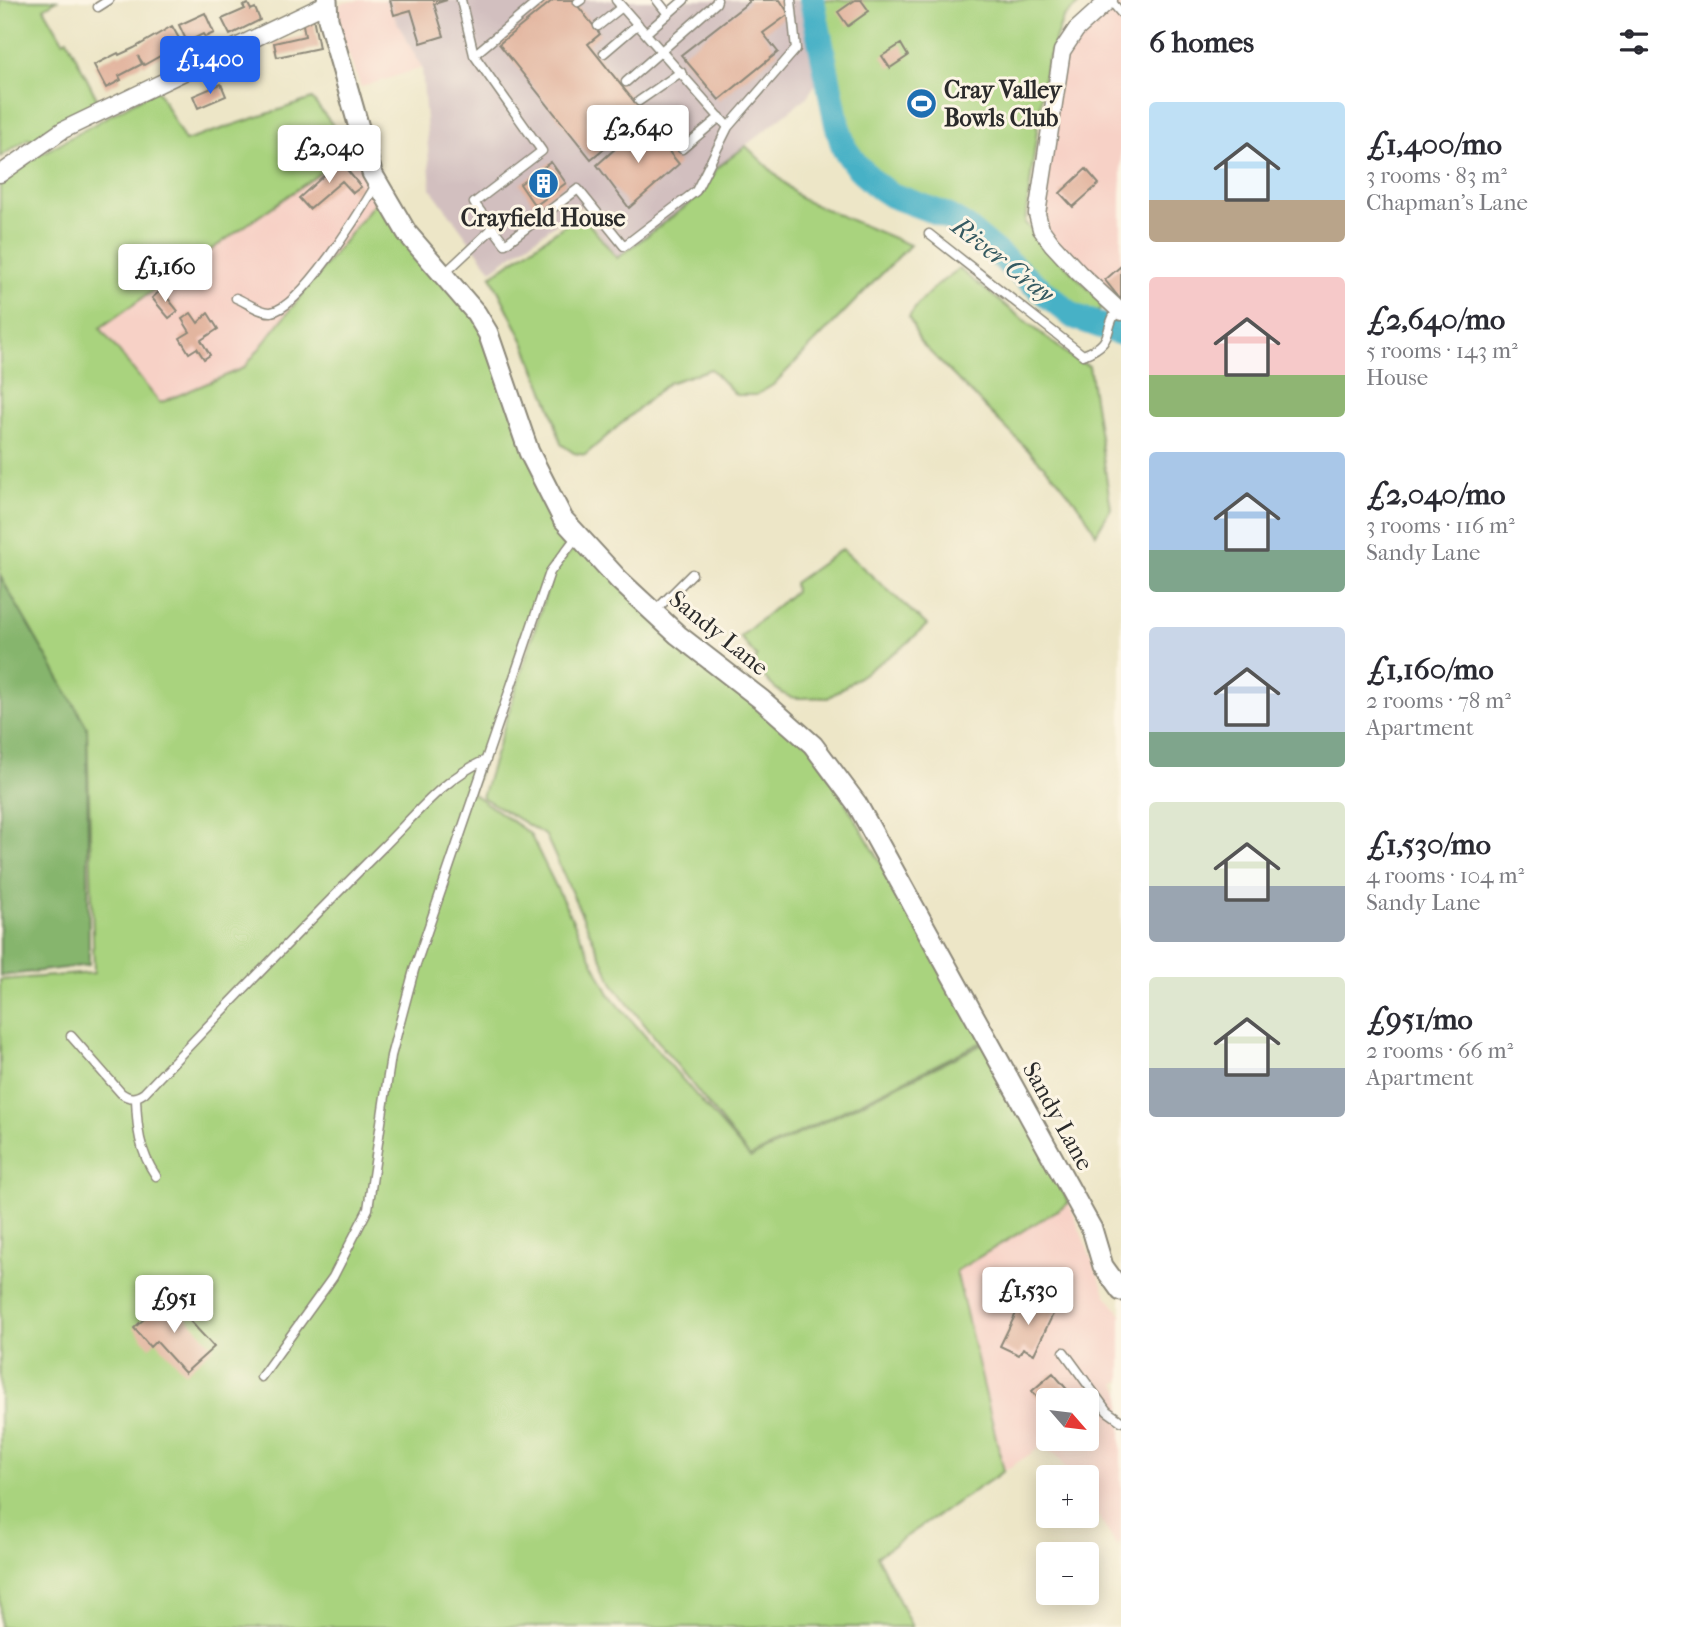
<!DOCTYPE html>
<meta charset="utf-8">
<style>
body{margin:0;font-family:"IM FELL French Canon",serif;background:#f7f7f7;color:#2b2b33;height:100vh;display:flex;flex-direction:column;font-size:26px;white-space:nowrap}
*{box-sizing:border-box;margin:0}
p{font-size:23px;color:#7c7c81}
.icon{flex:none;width:38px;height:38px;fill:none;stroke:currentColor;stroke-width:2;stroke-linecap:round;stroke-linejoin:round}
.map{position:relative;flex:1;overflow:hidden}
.drawer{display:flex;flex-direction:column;background:#fff;width:560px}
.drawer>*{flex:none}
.needle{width:46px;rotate:118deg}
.fabs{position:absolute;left:1036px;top:1388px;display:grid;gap:14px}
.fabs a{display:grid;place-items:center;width:63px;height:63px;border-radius:7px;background:#fff;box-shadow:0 4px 18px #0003;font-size:35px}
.price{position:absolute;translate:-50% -60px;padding:0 16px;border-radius:7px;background:#fff;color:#222;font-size:23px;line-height:46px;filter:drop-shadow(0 2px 4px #0008)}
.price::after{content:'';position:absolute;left:50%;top:42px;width:21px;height:16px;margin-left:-10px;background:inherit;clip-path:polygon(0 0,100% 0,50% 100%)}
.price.on{background:#2563eb;color:#fff}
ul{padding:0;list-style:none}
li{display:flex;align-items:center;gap:21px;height:175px;padding:0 28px}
li span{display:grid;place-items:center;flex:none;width:196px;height:140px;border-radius:7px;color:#555}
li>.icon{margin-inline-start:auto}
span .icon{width:84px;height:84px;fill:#fffc;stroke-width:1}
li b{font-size:30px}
h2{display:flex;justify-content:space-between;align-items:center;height:84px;padding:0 28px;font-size:30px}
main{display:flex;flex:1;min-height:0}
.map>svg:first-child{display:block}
.built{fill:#f7d1c6;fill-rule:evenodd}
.industrial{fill:#d2bfbf}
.green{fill:#a9d37e;stroke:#6a7f54;stroke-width:2}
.forest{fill:#86b56d;stroke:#58704c;stroke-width:2}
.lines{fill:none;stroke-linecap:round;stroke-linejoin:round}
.river{stroke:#47b1c6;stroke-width:26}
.building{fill:#e2b49e}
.service-casing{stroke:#8c8879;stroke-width:11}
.minor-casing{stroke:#8c8879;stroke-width:19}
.tertiary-casing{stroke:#8c8879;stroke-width:23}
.service{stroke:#fff;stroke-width:8}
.minor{stroke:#fff;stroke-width:16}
.tertiary{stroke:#fff;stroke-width:19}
.labels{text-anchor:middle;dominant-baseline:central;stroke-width:6;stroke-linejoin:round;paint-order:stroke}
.poi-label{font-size:24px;font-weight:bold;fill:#2b2b2b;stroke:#fcf5e5;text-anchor:start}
.street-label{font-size:24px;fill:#2b2b2b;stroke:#fcf5e5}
.water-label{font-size:26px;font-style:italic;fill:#355a61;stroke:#fcf5e5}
</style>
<main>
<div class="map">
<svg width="1121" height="1627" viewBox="0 0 1121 1627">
<rect width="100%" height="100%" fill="#fcf5e5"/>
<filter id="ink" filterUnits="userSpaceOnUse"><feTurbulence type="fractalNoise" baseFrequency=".0143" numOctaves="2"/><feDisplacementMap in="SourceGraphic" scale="14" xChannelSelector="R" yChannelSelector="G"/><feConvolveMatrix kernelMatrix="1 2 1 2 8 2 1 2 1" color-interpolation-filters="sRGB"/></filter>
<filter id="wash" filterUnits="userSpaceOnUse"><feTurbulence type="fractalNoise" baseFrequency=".00686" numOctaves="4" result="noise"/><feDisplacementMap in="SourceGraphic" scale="28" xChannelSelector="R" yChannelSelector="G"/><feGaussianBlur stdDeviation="1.57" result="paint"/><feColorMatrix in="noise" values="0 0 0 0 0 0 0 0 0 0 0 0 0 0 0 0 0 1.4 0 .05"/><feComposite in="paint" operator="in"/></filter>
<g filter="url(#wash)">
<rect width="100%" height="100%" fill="#ede6c7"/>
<path class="built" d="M 360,0 L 385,0 L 422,68 L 361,87 L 337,25 L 340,3 Z
M 1113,0 L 1121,0 L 1121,305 L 1043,228 L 1053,122 L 1064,52 Z
M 353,150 L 376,201 L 244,368 L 160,404 L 100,328 Z
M 1069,1203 L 1106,1295 L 1121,1314 L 1121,1380 L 1116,1384 L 1121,1391 L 1121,1543 L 1117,1546 L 1087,1499 L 1087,1477 L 1072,1477 L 1057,1455 L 1041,1447 L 1004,1471 L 956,1271 ZM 1048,1400 L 1087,1400 L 1087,1438 L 1048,1438 Z"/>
<path class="industrial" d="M 385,0 L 806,0 L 822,75 L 806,98 L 717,168 L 702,195 L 616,258 L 581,206 L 491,270 L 431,189 L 422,68 Z"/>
<path class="green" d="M 0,0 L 57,0 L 44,8 L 63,41 L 67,39 L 98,101 L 32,142 L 29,138 L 0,157 Z
M 817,0 L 1083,0 L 1063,18 L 1045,69 L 1025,223 L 1103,304 L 1093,319 L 1077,311 L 965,223 L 941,208 L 893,191 L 868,171 L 854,151 Z
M 157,89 L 185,141 L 312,99 L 353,150 L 100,328 L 160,403 L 244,368 L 376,201 L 403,238 L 475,315 L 573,537 L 547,572 L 472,793 L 530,834 L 609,994 L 750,1158 L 985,1043 L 1069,1203 L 956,1271 L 1004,1471 L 877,1556 L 912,1627 L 0,1627 L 0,980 L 94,973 L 87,727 L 0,576 L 0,177 Z
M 746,146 L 801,199 L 910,245 L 773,385 L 756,395 L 736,395 L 711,369 L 668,383 L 585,455 L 574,453 L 561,444 L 551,408 L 524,342 L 491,276 L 581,214 L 617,258 L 701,195 L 717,168 Z
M 959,269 L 1075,360 L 1089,366 L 1111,508 L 1096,534 L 1084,513 L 1058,480 L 920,342 L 909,317 C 922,296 939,283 959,269 Z
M 579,541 L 812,746 L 986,1040 L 750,1157 L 614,986 L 546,836 L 482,797 L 552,574 Z
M 842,549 L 927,625 L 904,646 L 828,698 C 817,697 809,698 799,698 C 780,699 765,678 754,665 L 757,657 L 740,637 L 795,591 L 794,583 Z"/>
<path class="forest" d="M 0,576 L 87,727 L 89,965 L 0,976 Z"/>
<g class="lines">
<path class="river" d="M 812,0 L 837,124 L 844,148 L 856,165 L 876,185 L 891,195 L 945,215 L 965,227 L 1073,316 L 1121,333"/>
</g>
<g id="blocks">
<path class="building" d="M 390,0 L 447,0 L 434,4 L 444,36 L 421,43 L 411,10 L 394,15 Z
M 553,0 L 573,0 L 600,34 L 588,44 L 645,115 L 591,159 L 499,44 Z
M 748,0 L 780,0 L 789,14 L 763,33 L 778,52 L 719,100 L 681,55 L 749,2 Z
M 855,0 L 861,0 L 869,11 L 848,26 L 838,12 Z
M 248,4 L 251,10 L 255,8 L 260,20 L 230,35 L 222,19 L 245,9 L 243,6 Z
M 205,13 L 214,33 L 205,37 L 203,34 L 187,42 L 179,25 Z
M 313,17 L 319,48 L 277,57 L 274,43 L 305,36 L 302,19 Z
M 172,26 L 181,42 L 171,48 L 173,52 L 163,58 L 162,55 L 144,65 L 138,56 L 142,64 L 119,76 L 121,80 L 106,88 L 94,65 L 118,53 L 119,55 L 134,48 Z
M 901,44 L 908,56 L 890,68 L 882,56 Z
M 221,84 L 226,96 L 198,108 L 193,96 Z
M 645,122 L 679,164 L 629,208 L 597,165 Z
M 340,161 L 361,187 L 353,193 L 342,181 L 309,209 L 299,198 Z
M 551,162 L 566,183 L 535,206 L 520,184 Z
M 1086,169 L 1099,184 L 1073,207 L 1060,193 Z
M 1121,266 L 1121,300 L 1105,280 Z
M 161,290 L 178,311 L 169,318 L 152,298 Z
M 191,313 L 198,323 L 208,313 L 218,329 L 201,340 L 210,355 L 204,359 L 197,348 L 189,353 L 180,338 L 190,332 L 182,319 Z
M 1025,1295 L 1055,1310 L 1034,1354 L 1023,1348 L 1019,1355 L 1000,1346 Z
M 168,1297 L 214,1347 L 185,1373 L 156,1341 L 150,1347 L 134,1328 Z
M 1053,1373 L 1076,1400 L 1048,1400 L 1048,1411 L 1032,1391 Z"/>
</g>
</g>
<g filter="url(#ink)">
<use href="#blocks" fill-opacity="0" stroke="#8c8879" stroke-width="2"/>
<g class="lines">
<defs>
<path id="service" d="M 461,0 L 474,55 L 542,151 L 474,203 L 505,244 L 578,189 L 624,246 L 696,191 L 728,127
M 616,0 L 728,127 L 796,49 L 791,0
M 657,0 L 668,14
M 1110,0 L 1121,13
M 578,2 L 581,0
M 98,7 L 109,0
M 598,26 L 622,7
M 646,33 L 684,0
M 604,53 L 638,24
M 474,55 L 540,0
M 626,82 L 716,3 L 717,0
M 639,101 L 681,72
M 682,149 L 720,117
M 929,234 L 1083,355 C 1117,342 1102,330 1118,309
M 444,274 L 493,228
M 236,298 C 246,302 261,313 271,312 C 301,308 360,212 376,185
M 654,612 L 692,574
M 71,1036 L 121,1093 C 129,1099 135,1099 144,1093 C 222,1011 301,929 381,849 C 413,818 444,777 486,760
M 136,1098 C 137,1128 139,1151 156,1176
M 1064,1352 L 1107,1411 L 1121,1421
M 261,1377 L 333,1277 L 368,1209 L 391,1056 L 414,970 L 550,572 L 578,535"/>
<path id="minor" d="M 1109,0 L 1076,30 L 1062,51 L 1037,214 L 1041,229 L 1052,244 L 1079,273 L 1121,312
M 0,174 L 63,130 L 326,4"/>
<path id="tertiary" d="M 327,0 L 328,19 L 372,173 L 407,233 L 476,313 L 488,333 L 529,452 L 563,519 L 619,580 L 678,635 L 762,700 L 813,745 L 857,804 L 1092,1229 L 1103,1266 L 1121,1291"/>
</defs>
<use href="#service" class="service-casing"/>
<use href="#minor" class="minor-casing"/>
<use href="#tertiary" class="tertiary-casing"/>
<use href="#service" class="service"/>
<use href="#minor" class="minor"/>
<use href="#tertiary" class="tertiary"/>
</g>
</g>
<defs>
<symbol id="stadium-disc" viewBox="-11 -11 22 22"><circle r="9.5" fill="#1f6fb2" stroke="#fcf5e5"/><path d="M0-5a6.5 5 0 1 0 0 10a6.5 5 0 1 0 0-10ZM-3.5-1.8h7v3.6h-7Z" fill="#fff"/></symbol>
<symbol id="building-disc" viewBox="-11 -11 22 22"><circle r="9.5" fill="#1f6fb2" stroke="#fcf5e5"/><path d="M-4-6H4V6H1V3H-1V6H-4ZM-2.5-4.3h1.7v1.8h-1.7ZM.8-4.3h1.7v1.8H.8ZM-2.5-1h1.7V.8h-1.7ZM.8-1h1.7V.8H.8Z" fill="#fff"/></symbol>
</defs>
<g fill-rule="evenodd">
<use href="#stadium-disc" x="904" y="86" width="35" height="35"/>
<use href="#building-disc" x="526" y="166" width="35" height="35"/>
</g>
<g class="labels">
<g class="poi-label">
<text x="944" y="90">Cray Valley<tspan x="944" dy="28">Bowls Club</tspan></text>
<text x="543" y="218" text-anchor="middle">Crayfield House</text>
</g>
<g class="street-label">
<text transform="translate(719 633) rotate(39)">Sandy Lane</text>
<text transform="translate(1058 1116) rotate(61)">Sandy Lane</text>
</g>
<g class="water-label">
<text transform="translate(1003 260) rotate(38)">River Cray</text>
</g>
</g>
</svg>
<div class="fabs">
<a><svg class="needle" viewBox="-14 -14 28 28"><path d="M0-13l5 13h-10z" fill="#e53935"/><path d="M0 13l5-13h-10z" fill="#7c7c81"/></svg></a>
<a>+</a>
<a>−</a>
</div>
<b class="price on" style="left:210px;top:96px">£1,400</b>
<b class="price" style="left:638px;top:165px">£2,640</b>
<b class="price" style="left:329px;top:185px">£2,040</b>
<b class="price" style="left:165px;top:304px">£1,160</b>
<b class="price" style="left:1028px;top:1327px">£1,530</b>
<b class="price" style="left:174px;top:1335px">£951</b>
</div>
<section class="drawer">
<h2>6 homes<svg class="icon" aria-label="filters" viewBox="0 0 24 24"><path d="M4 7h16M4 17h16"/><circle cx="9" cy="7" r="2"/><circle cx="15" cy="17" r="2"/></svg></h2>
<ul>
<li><span style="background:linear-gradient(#bfe0f5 70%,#b9a48a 0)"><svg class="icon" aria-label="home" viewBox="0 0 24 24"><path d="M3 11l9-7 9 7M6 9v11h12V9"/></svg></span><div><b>£1,400/mo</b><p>3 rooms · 83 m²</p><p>Chapman's Lane</p></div></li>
<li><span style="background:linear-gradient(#f6c9c9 70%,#8fb573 0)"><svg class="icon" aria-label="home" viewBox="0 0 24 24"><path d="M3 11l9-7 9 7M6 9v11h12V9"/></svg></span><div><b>£2,640/mo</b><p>5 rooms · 143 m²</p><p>House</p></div></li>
<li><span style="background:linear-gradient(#a9c7e8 70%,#7fa58c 0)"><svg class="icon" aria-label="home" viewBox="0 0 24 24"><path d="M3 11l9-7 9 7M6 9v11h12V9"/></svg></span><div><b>£2,040/mo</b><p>3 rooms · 116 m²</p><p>Sandy Lane</p></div></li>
<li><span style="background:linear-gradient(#c9d6e8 75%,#7fa58c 0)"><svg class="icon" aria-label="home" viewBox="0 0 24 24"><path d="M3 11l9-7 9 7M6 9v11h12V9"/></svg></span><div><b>£1,160/mo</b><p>2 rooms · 78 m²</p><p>Apartment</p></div></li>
<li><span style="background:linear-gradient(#dfe7d0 60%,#9aa5b1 0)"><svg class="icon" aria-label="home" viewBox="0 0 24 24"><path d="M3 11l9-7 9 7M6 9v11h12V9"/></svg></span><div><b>£1,530/mo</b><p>4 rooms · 104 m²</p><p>Sandy Lane</p></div></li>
<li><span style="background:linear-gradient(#dfe7d0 65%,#9aa5b1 0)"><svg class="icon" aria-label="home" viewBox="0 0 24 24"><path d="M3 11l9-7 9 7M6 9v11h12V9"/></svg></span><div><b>£951/mo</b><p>2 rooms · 66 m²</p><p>Apartment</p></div></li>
</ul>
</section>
</main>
